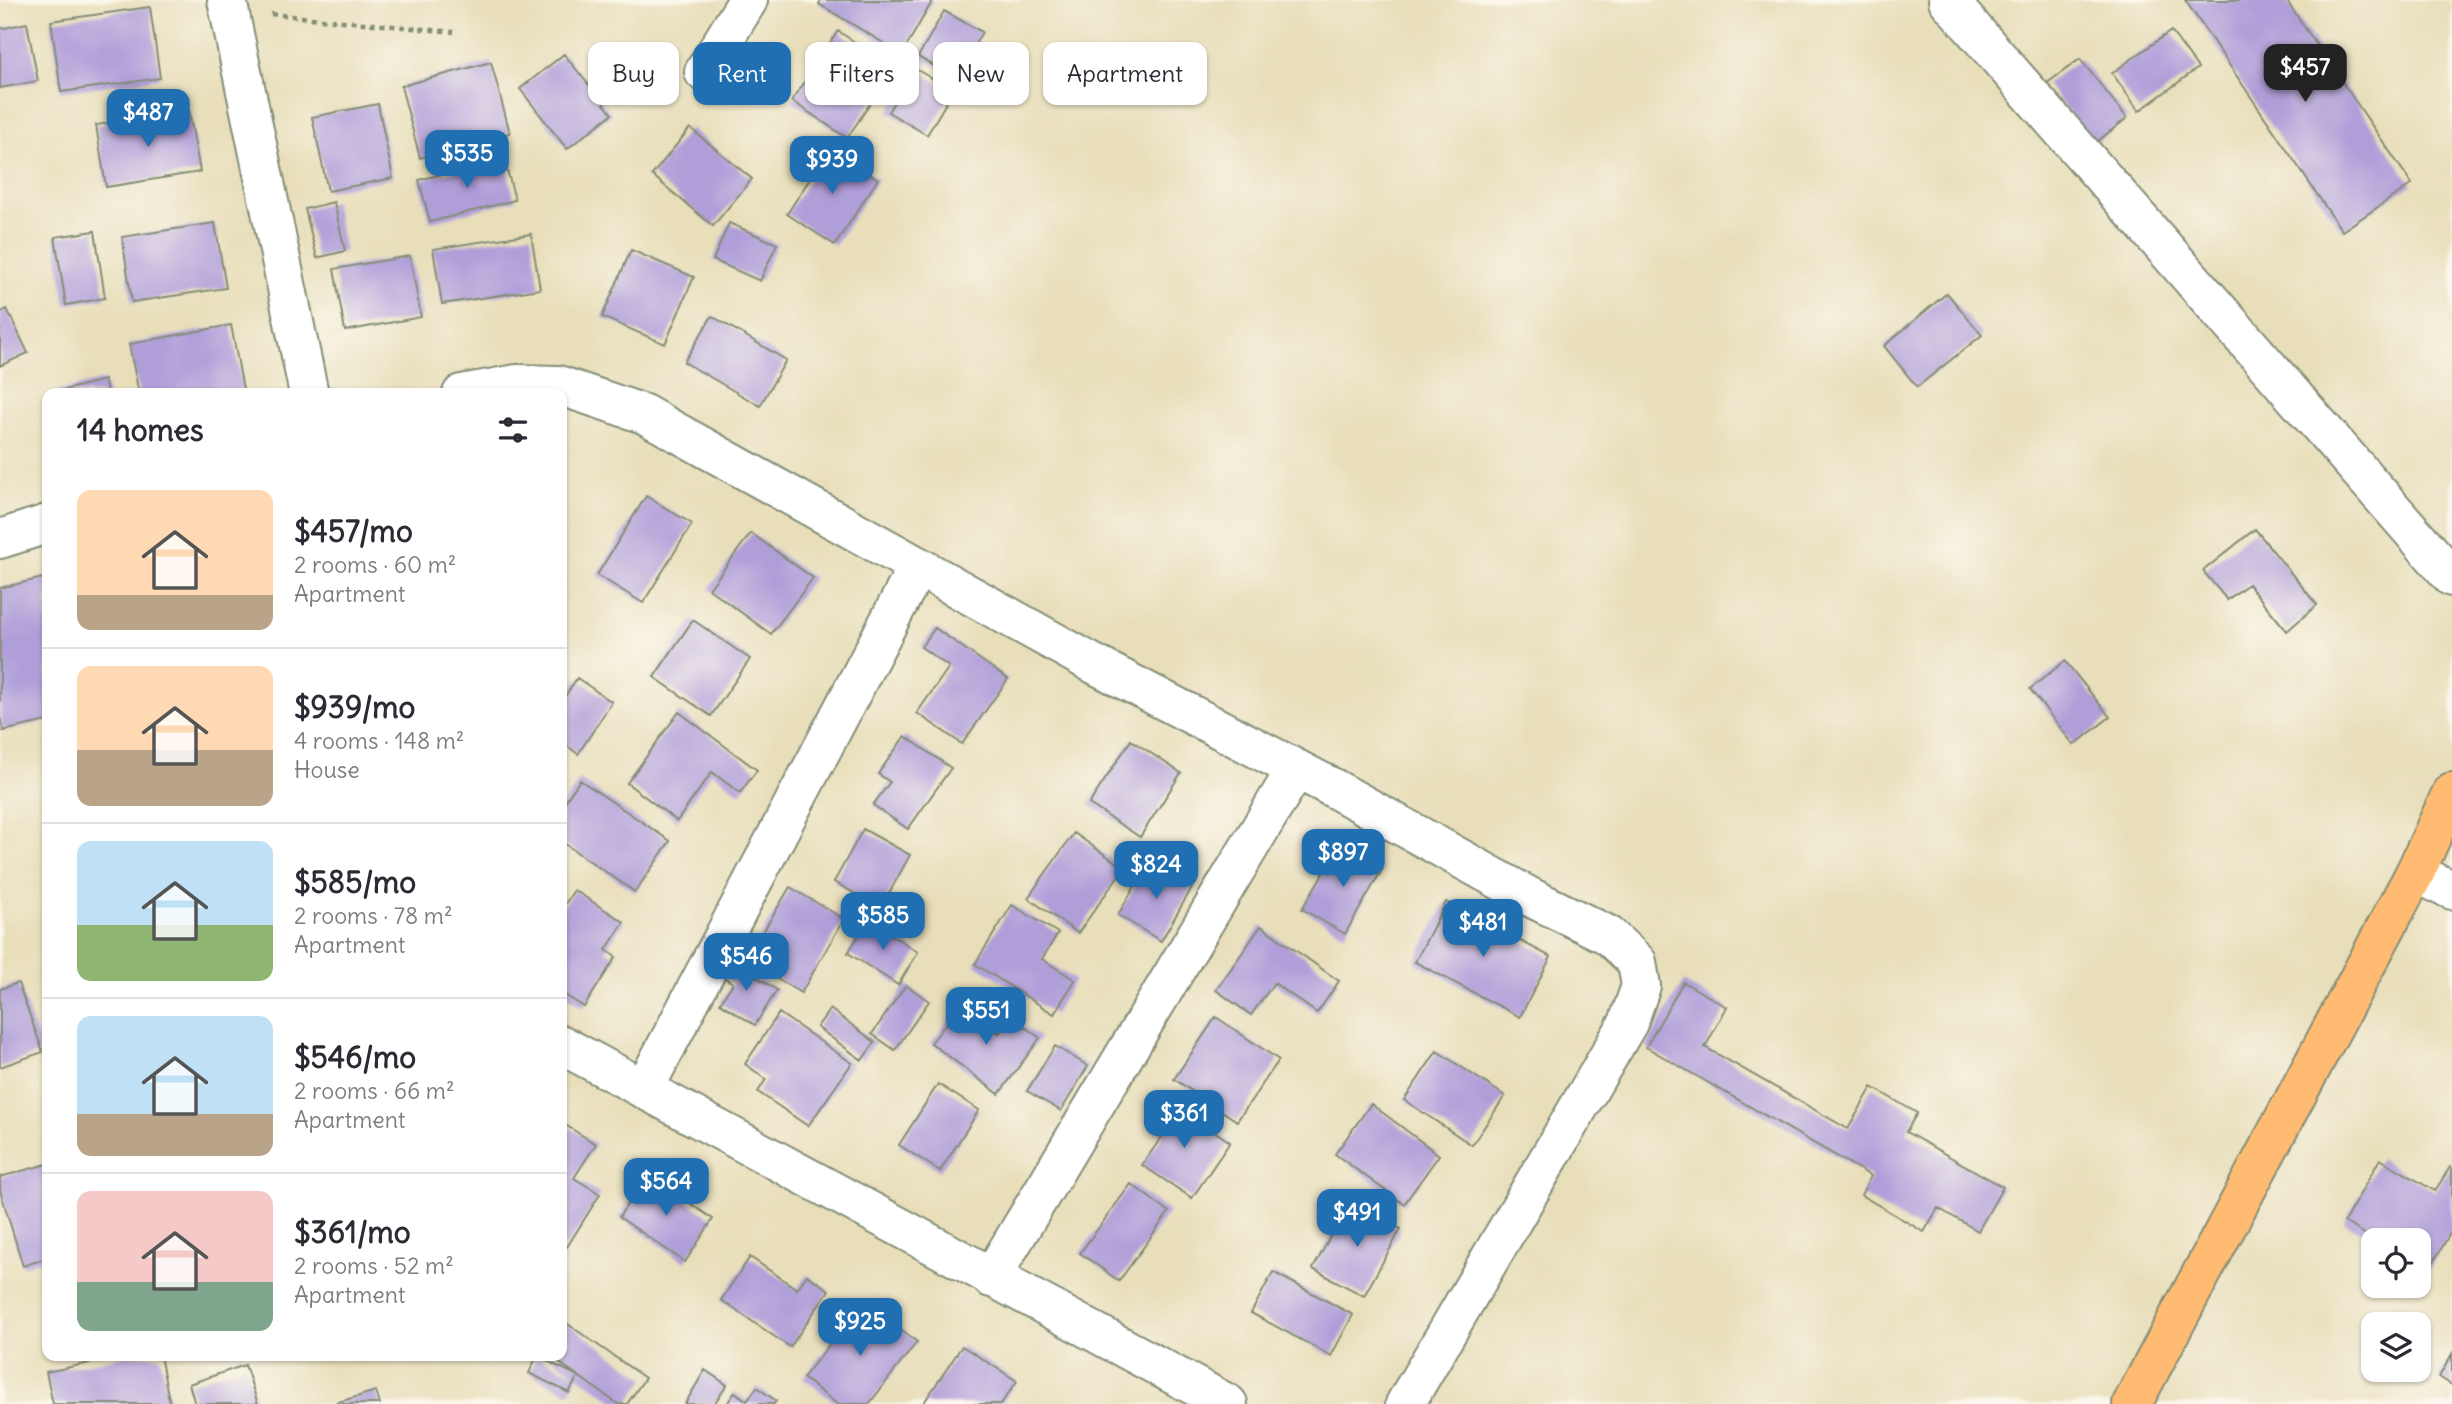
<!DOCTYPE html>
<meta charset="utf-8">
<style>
body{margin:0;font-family:Delius,sans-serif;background:#f7f7f7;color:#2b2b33;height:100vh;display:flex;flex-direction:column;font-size:26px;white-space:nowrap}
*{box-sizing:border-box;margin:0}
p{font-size:23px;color:#7c7c81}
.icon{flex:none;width:38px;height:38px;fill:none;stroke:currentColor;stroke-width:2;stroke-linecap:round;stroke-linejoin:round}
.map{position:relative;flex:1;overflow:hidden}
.sheet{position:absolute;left:42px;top:388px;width:525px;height:973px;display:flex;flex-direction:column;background:#fff;border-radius:14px;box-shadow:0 2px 5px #0004}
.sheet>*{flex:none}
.banner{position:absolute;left:588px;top:42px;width:665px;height:63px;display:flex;gap:14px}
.fabs{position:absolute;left:2361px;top:1228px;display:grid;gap:14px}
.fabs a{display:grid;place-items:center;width:70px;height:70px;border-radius:14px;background:#fff;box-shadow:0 2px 5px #0004;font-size:35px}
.price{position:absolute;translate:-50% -60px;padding:0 16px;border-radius:14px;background:#1f6fb2;color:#fff;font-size:23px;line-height:46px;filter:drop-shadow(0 2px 4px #0008)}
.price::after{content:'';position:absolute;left:50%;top:42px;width:21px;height:16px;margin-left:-10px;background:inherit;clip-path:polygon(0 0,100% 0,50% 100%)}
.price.active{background:#222;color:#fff}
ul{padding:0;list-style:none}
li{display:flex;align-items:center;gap:21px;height:175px;padding:0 35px}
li+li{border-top:2px solid #e1e1e2}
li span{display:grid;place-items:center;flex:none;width:196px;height:140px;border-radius:14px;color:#555}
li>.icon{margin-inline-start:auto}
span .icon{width:84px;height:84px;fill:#fffc;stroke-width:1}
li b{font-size:30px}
h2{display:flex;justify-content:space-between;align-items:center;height:84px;padding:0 35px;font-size:30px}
.chip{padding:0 24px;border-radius:14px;background:#fff;box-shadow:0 2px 5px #0004;font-size:24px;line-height:63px}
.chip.active{background:#1f6fb2;color:#fff}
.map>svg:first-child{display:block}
.building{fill:#b09ed9}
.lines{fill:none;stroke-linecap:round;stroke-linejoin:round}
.minor-casing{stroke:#848e77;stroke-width:42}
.major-casing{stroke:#848e77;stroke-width:42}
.path{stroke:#848e77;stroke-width:4.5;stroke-dasharray:5 5;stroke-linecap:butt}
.minor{stroke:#fff;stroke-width:38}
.major{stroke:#ffbb71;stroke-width:38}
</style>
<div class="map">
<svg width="2452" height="1404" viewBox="0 0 2452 1404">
<rect width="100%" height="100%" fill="#fbf7ec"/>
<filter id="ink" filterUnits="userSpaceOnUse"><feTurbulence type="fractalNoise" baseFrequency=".0143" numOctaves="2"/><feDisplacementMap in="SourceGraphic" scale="14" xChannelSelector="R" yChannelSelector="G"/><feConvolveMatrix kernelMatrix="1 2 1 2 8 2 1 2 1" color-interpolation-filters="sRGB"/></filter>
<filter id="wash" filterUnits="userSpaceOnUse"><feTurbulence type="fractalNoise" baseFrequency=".00686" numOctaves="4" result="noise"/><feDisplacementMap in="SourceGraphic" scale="28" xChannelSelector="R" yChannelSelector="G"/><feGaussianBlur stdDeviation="1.57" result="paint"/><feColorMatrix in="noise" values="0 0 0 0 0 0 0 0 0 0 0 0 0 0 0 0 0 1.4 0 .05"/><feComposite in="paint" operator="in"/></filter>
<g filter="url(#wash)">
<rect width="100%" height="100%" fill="#e8deba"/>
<g id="blocks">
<path class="building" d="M 821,0 L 933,0 L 902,54 L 819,4 Z
M 2185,0 L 2286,0 L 2412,184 L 2342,231 Z
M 150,7 L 160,78 L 61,92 L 51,21 Z
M 944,11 L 982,32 L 956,78 L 918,57 Z
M 27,23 L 38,81 L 0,88 L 0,29 Z
M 838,31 L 894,68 L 847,138 L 792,101 Z
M 2171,31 L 2198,68 L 2139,111 L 2112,73 Z
M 564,54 L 612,114 L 567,149 L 520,89 Z
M 2080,59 L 2127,118 L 2094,144 L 2046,84 Z
M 491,62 L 510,133 L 420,158 L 401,86 Z
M 914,68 L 953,91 L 927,135 L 888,112 Z
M 378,104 L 393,178 L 328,191 L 312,117 Z
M 189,111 L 200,172 L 106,187 L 96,125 Z
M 690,128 L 752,179 L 713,226 L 652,175 Z
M 830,148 L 878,179 L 835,245 L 787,214 Z
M 504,158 L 515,200 L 430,222 L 419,180 Z
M 334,202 L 345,251 L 317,258 L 305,209 Z
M 215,223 L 226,288 L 132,302 L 122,237 Z
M 729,223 L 777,244 L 760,281 L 713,260 Z
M 95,231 L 105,298 L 66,305 L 55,237 Z
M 531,234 L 540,289 L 442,304 L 433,249 Z
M 631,250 L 694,277 L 665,344 L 602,317 Z
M 410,256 L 421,317 L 345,331 L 334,269 Z
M 1947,293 L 1982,335 L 1917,387 L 1884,346 Z
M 7,309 L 28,353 L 0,366 L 0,313 Z
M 712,316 L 786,360 L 760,406 L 684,362 Z
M 231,325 L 243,389 L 217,394 L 139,394 L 129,344 Z
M 104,380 L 108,394 L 52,394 L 52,393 Z
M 646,496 L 692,524 L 643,603 L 597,575 Z
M 2255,529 L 2317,605 L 2287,631 L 2248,584 L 2227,600 L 2203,571 Z
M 751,533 L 813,578 L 771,634 L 709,589 Z
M 47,577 L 47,721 L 3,731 L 0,717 L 0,588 Z
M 693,620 L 750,659 L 711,716 L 654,677 Z
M 935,628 L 1008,679 L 962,744 L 917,713 L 949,667 L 921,647 Z
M 2065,661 L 2110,717 L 2074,745 L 2030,689 Z
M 577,678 L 612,702 L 578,754 L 562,742 L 562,701 Z
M 679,712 L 757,770 L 740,793 L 712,772 L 677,821 L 627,783 Z
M 905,736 L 951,768 L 908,829 L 873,805 L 890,782 L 878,774 Z
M 1131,740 L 1181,773 L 1140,837 L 1089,804 Z
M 580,780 L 670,841 L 635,892 L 562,842 L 562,806 Z
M 863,829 L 910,855 L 881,908 L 834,882 Z
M 1074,833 L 1124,868 L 1078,933 L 1028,898 Z
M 1341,843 L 1383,868 L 1345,934 L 1302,909 Z
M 1150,861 L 1193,886 L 1161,941 L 1118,915 Z
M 790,887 L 844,919 L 801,993 L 746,960 Z
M 574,890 L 624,922 L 606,950 L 616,957 L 584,1007 L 562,993 L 562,909 Z
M 1446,902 L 1551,957 L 1520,1017 L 1415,962 Z
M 1012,905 L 1058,933 L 1042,959 L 1075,980 L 1054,1014 L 975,964 Z
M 868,920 L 918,952 L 898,985 L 848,953 Z
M 1261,926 L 1339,981 L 1317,1013 L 1274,983 L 1251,1015 L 1216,990 Z
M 730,960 L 777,990 L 755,1025 L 720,1003 L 733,983 L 720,975 Z
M 1683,982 L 1727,1007 L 1705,1047 L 1848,1129 L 1872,1087 L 1917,1113 L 1906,1132 L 2003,1187 L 1978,1231 L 1938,1208 L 1924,1232 L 1861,1195 L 1871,1176 L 1646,1047 Z
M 18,983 L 43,1052 L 0,1067 L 0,989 Z
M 906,985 L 929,1001 L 895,1050 L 872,1034 Z
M 961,1004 L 999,1033 L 1011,1017 L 1040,1038 L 999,1094 L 931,1043 Z
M 830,1009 L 875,1042 L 862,1060 L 817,1027 Z
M 779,1013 L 852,1063 L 808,1126 L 758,1092 L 766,1079 L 745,1064 Z
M 1216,1017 L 1279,1060 L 1237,1121 L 1174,1079 Z
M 1055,1046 L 1088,1066 L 1061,1111 L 1027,1091 Z
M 1437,1051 L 1505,1096 L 1472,1145 L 1404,1100 Z
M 938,1084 L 979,1110 L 940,1171 L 899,1145 Z
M 1170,1101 L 1230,1142 L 1192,1198 L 1142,1165 L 1163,1135 L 1152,1127 Z
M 1371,1104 L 1439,1155 L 1404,1204 L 1335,1154 Z
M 562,1123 L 596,1144 L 574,1178 L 600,1194 L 567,1247 L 562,1244 Z
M 2380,1159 L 2435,1191 L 2450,1167 L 2452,1168 L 2452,1230 L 2429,1270 L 2418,1264 L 2418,1241 L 2373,1241 L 2373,1253 L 2367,1250 L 2373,1239 L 2344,1222 Z
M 47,1164 L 47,1258 L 23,1266 L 0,1190 L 0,1177 Z
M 647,1174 L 713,1219 L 685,1262 L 619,1217 Z
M 1131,1184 L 1169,1212 L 1119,1281 L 1080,1253 Z
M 1349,1201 L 1401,1229 L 1364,1296 L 1313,1269 Z
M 750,1257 L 797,1289 L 807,1275 L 829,1290 L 790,1347 L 721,1300 Z
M 1273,1272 L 1353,1315 L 1331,1356 L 1251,1313 Z
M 864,1300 L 917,1342 L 869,1404 L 837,1404 L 803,1378 Z
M 562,1320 L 645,1378 L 627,1404 L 618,1404 L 550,1356 L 562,1356 Z
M 962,1346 L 1017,1381 L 1001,1404 L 923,1404 Z
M 2452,1354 L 2452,1385 L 2439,1377 Z
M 124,1356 L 160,1356 L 170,1404 L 53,1404 L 46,1372 Z
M 537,1356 L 578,1376 L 569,1393 L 529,1373 Z
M 245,1365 L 258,1404 L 195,1404 L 189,1384 Z
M 705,1370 L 727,1385 L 714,1404 L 685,1404 Z
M 757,1387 L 776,1401 L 774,1404 L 727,1404 L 735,1392 L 747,1401 Z
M 376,1391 L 380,1404 L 335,1404 L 335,1403 Z"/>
</g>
</g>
<g filter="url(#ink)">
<use href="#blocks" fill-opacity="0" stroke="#848e77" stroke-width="2"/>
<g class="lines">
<defs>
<path id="minor" d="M 227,0 L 309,394
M 1948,0 L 2452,577
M 704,72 L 748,0
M 462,394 L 517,384 L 558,385 L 644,414 L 1094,664 L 1335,789 L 1530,897 L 1608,935 L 1637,962 L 1641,986 L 1628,1023 L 1405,1404
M 0,539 L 47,524
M 2415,873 L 2452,890
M 562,1045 L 1228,1404
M 644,1089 L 918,566
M 991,1278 L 1296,769"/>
<path id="major" d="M 2132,1404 L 2415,873 L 2452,792"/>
</defs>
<use href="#minor" class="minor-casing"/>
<use href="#major" class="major-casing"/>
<path class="path" d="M 271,14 L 454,32"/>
<use href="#minor" class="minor"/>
<use href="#major" class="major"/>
</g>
</g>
</svg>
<div class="fabs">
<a><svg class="icon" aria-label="locate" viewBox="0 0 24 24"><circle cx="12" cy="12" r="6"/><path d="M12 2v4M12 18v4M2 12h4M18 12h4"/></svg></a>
<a><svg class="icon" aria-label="layers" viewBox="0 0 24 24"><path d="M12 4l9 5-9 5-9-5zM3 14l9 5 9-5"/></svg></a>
</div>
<b class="price active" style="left:2305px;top:104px">$457</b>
<b class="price" style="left:148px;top:149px">$487</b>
<b class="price" style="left:467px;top:190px">$535</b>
<b class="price" style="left:832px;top:196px">$939</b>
<b class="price" style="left:1343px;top:889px">$897</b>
<b class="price" style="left:1156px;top:901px">$824</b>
<b class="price" style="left:883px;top:952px">$585</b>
<b class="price" style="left:1483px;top:959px">$481</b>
<b class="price" style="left:746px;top:993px">$546</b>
<b class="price" style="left:986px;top:1047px">$551</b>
<b class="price" style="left:1184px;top:1150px">$361</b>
<b class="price" style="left:666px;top:1218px">$564</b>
<b class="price" style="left:1357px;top:1249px">$491</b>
<b class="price" style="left:860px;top:1358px">$925</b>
<div class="banner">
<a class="chip">Buy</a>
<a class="chip active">Rent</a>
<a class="chip">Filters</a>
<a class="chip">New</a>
<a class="chip">Apartment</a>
</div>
<section class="sheet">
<h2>14 homes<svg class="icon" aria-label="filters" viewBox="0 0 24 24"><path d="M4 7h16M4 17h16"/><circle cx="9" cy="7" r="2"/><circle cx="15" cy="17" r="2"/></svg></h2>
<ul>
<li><span style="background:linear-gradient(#ffd9b3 75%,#b9a48a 0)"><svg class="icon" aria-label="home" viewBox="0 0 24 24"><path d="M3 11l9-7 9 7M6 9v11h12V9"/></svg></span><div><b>$457/mo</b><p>2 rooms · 60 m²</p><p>Apartment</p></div></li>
<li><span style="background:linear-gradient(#ffd9b3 60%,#b9a48a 0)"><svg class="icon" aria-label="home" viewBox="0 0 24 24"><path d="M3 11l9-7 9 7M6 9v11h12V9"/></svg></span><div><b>$939/mo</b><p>4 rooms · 148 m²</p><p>House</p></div></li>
<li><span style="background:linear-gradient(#bfe0f5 60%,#8fb573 0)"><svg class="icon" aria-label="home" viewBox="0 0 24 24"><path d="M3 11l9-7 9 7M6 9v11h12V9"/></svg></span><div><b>$585/mo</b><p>2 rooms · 78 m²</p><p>Apartment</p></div></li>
<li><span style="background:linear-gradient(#bfe0f5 70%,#b9a48a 0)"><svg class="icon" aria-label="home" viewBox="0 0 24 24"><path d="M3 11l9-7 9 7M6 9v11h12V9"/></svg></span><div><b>$546/mo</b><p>2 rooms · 66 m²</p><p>Apartment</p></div></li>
<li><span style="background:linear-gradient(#f6c9c9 65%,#7fa58c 0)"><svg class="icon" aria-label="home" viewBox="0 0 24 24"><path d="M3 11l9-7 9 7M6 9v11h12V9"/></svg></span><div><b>$361/mo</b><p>2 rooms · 52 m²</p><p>Apartment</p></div></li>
</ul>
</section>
</div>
